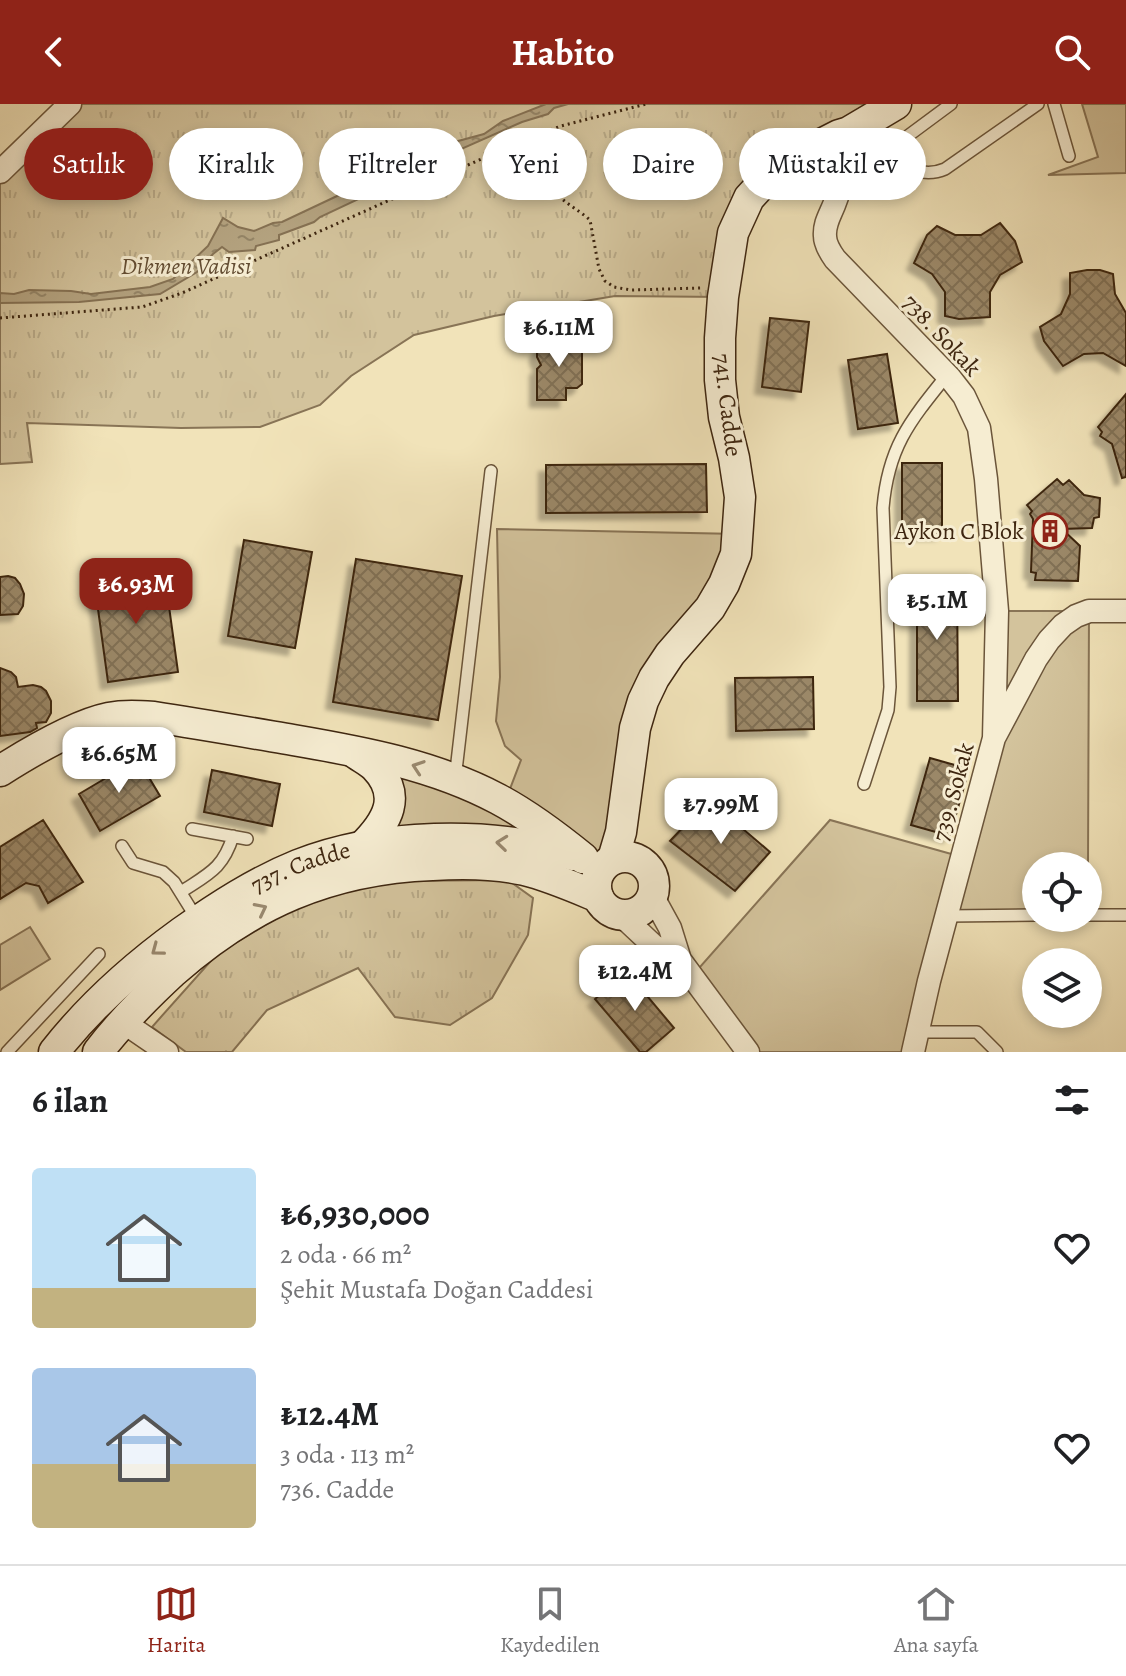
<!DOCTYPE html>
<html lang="tr">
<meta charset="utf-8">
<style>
body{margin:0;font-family:Alegreya,serif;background:#f6f6f6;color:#202124;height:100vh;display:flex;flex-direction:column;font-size:30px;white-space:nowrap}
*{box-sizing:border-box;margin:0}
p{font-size:26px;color:#757577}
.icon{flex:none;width:44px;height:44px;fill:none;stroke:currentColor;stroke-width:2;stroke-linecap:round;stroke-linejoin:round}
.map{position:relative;height:948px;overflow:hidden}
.panel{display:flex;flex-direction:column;background:#fff;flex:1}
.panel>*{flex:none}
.top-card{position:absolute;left:24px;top:24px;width:1078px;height:72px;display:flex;gap:16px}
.controls{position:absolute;left:1022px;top:748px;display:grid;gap:16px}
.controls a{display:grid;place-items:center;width:80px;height:80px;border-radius:50%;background:#fff;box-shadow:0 4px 12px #0003;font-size:40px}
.price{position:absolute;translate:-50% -68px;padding:0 18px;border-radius:16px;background:#fff;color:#222;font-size:26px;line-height:52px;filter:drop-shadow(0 2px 4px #0008)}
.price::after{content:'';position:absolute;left:50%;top:48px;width:24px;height:18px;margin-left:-12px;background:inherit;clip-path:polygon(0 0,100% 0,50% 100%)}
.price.selected{background:#8f2418;color:#fff}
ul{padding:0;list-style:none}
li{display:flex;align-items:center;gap:24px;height:200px;padding:0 32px}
li span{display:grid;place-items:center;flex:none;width:224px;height:160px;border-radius:8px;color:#555}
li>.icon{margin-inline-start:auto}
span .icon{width:96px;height:96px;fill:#fffc;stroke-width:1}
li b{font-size:34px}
h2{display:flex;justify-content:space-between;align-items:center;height:96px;padding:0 32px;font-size:34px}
.pill{padding:0 28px;border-radius:36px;background:#fff;box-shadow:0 4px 12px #0003;font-size:28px;line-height:72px}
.pill.selected{background:#8f2418;color:#fff}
header{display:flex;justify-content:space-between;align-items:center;height:104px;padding:0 32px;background:#8f2418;color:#fff;font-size:36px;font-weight:700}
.dock{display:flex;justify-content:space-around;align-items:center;height:112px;border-top:2px solid #e0e0e0;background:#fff;font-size:22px;color:#757577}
.dock a{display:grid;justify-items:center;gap:4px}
.dock .selected{color:#8f2418}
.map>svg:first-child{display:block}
.grass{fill:#d3c39c;stroke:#887456;stroke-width:2}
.park{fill:url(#park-tufts);stroke:#887456;stroke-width:2}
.water{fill:url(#water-ripples);stroke:#857153;stroke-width:2}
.building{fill:url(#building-cross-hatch);stroke:#3e2610;stroke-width:2;filter:url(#shadow)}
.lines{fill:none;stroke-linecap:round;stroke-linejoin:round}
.lane-casing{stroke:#6b553a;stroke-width:14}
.street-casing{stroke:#6b553a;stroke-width:25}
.secondary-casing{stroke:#3e2610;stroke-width:33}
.path{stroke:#3e2610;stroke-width:3;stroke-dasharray:2 4;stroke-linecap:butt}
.lane{stroke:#f6edd2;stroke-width:11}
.street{stroke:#f6edd2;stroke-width:22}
.secondary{stroke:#f6edd2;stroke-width:30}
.oneway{stroke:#9a8a71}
.labels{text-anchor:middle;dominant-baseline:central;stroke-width:6;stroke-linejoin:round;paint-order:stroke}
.park-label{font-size:24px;font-style:italic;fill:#634d33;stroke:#f6edd2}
.street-label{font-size:24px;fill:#3e2610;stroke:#f6edd2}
.poi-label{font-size:24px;fill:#3e2610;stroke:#f6edd2;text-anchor:end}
</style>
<header><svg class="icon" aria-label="back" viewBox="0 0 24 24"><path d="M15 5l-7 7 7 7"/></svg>Habito<svg class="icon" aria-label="search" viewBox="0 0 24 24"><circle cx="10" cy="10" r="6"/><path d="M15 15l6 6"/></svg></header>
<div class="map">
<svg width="1126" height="948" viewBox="0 0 1126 948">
<defs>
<pattern id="park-tufts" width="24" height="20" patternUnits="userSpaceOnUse" patternTransform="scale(2)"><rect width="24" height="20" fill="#d3c39c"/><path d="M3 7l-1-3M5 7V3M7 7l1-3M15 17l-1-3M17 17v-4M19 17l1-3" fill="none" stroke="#b6a785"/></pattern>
<pattern id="water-ripples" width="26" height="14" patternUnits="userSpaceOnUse" patternTransform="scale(2)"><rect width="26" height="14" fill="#b4a380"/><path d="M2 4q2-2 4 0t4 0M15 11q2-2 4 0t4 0" fill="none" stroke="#948567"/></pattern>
<pattern id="building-cross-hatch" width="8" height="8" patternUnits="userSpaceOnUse" patternTransform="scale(2)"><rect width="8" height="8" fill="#9b8868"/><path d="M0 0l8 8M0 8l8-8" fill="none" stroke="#806f54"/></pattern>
<filter id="shadow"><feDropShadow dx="-7" dy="7" stdDeviation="2" flood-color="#0004"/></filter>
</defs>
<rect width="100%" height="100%" fill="#f1e3b9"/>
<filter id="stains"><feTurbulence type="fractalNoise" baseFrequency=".0025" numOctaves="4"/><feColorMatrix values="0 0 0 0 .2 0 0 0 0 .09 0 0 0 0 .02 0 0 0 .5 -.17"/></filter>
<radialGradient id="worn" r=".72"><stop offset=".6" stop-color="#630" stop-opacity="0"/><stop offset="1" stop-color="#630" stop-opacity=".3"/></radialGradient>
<path class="grass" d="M 1082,0 L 1126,0 L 1126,69 L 1048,71 L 1098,53 Z
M 497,425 L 738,430 L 670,550 L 605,761 L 558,747 L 383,739 L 399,656 L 505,698 L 521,656 L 505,642 L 496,617 L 500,573 Z
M 997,507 L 1089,507 L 1088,762 L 1036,762 L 1036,811 L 947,812 L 913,948 L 748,948 L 692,872 L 830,716 L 962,753 L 994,634 Z
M 30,823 L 50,855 L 0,886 L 0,841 Z"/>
<path class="park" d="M 70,0 L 896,0 L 771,70 L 723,193 L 615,192 L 494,212 L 414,231 L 351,272 L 320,301 L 260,323 L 181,324 L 27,319 L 32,358 L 0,360 L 0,68 Z
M 508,776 L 533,794 L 528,831 L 492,894 L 450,921 L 395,913 L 358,864 L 267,906 L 232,948 L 186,948 L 152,923 L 217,850 L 312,793 L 399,777 Z"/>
<path class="water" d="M 546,0 L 568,0 L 554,4 L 548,10 L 522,18 L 461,45 L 456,50 L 419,60 L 383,79 L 365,92 L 320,113 L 314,118 L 279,131 L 279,136 L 256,142 L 255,146 L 229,148 L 222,143 L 213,150 L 197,168 L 160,190 L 79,198 L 0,199 L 0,189 L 14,190 L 29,186 L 71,187 L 91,190 L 150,183 L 173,175 L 208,142 L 223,114 L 238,123 L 254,127 L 273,119 L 282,118 L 354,84 L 374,71 L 384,62 L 428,48 L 447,40 L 484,30 L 503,17 Z"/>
<path class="building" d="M 1000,119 L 1015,137 L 1022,158 L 1000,171 L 990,188 L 990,213 L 959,215 L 945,212 L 945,188 L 932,170 L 914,159 L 927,131 L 937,122 L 955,131 L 981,131 Z
M 1087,166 L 1100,166 L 1113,170 L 1115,190 L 1126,209 L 1126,262 L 1103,249 L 1084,250 L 1063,262 L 1044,237 L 1040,223 L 1061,210 L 1070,190 L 1070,169 Z
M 770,214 L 809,218 L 801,288 L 762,283 Z
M 570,234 L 579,235 L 582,240 L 582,280 L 577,284 L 566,284 L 566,296 L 537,296 L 537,265 L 541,261 L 537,253 L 537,247 L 541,242 L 541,237 L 566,237 Z
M 887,250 L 898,319 L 858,325 L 848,256 Z
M 1126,290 L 1126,373 L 1122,374 L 1112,340 L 1100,332 L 1102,328 L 1098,323 Z
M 902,359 L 942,359 L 942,429 L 902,429 Z
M 706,360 L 707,408 L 546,409 L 546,361 Z
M 1057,375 L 1063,381 L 1069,376 L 1084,391 L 1100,394 L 1099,413 L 1094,414 L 1092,424 L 1062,425 L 1080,442 L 1078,477 L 1035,476 L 1036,469 L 1031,468 L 1033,415 L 1030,410 L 1032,407 L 1027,401 Z
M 244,436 L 312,448 L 295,544 L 228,532 Z
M 356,455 L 462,472 L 438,616 L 333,598 Z
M 164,466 L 178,568 L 108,578 L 94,476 Z
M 8,472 L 15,474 L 20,480 L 24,490 L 23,502 L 18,510 L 0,511 L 0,473 Z
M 917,479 L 957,479 L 958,597 L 917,597 Z
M 0,564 L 11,568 L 16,573 L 18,583 L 33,581 L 41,583 L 46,587 L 51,597 L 51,609 L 46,618 L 36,619 L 37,624 L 30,628 L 0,632 Z
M 813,573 L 814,625 L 736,627 L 735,574 Z
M 930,654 L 969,665 L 950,732 L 911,721 Z
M 138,655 L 160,692 L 100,727 L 79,690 Z
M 212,666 L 280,680 L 272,722 L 204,708 Z
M 709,696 L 770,748 L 735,787 L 670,737 Z
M 43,716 L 83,778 L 48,799 L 39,782 L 26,779 L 0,795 L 0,743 Z
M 627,868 L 674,924 L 646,948 L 640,948 L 595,895 Z"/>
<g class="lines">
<defs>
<path id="lane" d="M 1054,0 L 1069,52
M 847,42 C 855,45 864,46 872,49 C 895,58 920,76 945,65 L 1038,0
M 889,56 L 897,40 L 951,0
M 455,675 L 491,367
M 864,680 L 888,606 L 890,583 L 883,404 C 888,343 910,317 947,271
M 192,725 L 247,735
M 122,742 L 133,759 L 163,768 L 174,778 L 197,815
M 181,788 C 208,770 223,765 233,732
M 1088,811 L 1126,811
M 947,812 L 1036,811
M 917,928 L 977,928 L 997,948
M 7,948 L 99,850"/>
<path id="street" d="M 839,31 L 846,38 C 849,57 841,83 834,101 C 830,111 824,120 825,132 C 825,140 830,148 835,155 L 950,274 L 964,292 L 979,324 L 986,375 L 997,507 L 994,634
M 0,68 L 70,0
M 653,793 L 670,824 L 680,856 L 748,948
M 622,812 L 654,842 L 680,856
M 123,918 L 167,948
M 913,948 L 929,877 L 994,634 L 1036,555 L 1049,536 L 1063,521 L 1076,512 L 1089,507 L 1126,507"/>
<g id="secondary">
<path d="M 354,648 C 360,653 369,657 375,663 C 403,692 387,718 363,742"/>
<path d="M 0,667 C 30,648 75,621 109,614 C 124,611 139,612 154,613 C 200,620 246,628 293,636 C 363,648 434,661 498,695 C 528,711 556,732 583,754"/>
<circle cx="625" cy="782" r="29"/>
<path d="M 613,755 L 621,728 L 635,624 L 643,597 L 654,574 L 670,550 L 710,504 L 724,480 L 736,450 L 740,393 L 734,354 L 724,313 L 720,276 L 720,234 L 723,193 L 733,129 L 749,94 L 771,70 L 796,53 L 839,31 L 849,28 L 896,0"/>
<path id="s1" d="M 54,948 C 90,902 135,862 182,828 C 218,803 256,778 298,761 C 379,729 489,727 573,751"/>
<path d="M 98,948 C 120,919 146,893 173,868 C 250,800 329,765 432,761 C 463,759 494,759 524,766 C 549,772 574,783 598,793"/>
</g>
</defs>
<use href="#lane" class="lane-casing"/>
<use href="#street" class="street-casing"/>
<use href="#secondary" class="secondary-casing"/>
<path class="path" d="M 526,35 C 534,55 543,77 559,92 C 568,101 580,107 590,116 L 599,165 L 605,177 L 614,183 L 631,186 L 701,184
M 0,214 L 142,203 L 182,189 L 526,35 L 561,22 L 646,0"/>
<use href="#lane" class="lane"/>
<use href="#street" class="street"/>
<use href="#secondary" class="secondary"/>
</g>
<defs><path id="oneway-chevron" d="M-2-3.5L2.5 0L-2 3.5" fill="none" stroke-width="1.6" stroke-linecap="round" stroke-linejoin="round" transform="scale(2)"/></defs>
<g class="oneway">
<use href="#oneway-chevron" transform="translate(418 663) rotate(-161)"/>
<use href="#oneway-chevron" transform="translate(502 739) rotate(-174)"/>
<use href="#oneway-chevron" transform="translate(261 805) rotate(-27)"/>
<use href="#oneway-chevron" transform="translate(157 846) rotate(143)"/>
</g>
<defs>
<symbol id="building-ring" viewBox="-11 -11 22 22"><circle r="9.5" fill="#f6edd2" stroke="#8f2418" stroke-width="1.5"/><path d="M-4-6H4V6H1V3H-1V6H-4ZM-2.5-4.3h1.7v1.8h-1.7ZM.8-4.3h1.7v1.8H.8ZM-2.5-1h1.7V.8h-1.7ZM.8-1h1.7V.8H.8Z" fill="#8f2418"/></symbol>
</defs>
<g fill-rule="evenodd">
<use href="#building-ring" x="1030" y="407" width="40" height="40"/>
</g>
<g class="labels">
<g class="park-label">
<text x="186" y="162">Dikmen Vadisi</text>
</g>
<g class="street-label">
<text transform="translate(942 231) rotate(47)">738. Sokak</text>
<text transform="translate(728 301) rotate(83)">741. Cadde</text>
<text transform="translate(953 688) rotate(-75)">739. Sokak</text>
<text stroke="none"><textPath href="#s1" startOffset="312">737. Cadde</textPath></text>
</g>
<g class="poi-label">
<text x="1024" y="427">Aykon C Blok</text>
</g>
</g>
<rect width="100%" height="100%" filter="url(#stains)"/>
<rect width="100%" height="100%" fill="url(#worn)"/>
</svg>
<div class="controls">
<a><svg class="icon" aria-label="locate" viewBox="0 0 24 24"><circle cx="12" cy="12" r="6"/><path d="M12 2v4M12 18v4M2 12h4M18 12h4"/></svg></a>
<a><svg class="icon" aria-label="layers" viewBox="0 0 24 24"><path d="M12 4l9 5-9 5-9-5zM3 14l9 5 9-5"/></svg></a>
</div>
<b class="price" style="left:559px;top:265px">₺6.11M</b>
<b class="price selected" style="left:136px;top:522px">₺6.93M</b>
<b class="price" style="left:937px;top:538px">₺5.1M</b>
<b class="price" style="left:119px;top:691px">₺6.65M</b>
<b class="price" style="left:721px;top:742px">₺7.99M</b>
<b class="price" style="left:635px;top:909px">₺12.4M</b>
<div class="top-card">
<a class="pill selected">Satılık</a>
<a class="pill">Kiralık</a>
<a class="pill">Filtreler</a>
<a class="pill">Yeni</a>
<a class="pill">Daire</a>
<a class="pill">Müstakil ev</a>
</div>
</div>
<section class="panel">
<h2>6 ilan<svg class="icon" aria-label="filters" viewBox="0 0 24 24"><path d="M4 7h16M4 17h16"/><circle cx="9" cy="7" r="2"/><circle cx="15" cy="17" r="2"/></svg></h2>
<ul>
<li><span style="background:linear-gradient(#bfe0f5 75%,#c2b280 0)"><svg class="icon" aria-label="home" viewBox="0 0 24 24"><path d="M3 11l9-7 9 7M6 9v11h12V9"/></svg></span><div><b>₺6,930,000</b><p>2 oda · 66 m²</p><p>Şehit Mustafa Doğan Caddesi</p></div><svg class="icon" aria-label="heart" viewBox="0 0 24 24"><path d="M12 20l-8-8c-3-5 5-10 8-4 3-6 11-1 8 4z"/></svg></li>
<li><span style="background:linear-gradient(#a9c7e8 60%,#c2b280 0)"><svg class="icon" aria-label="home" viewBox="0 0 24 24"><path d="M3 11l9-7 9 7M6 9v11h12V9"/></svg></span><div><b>₺12.4M</b><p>3 oda · 113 m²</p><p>736. Cadde</p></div><svg class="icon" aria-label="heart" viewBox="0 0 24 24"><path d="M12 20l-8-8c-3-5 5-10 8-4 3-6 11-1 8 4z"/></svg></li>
</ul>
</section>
<nav class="dock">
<a class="selected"><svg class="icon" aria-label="map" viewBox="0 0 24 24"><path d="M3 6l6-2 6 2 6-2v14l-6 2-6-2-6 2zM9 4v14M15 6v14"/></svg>Harita</a>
<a><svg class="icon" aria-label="saved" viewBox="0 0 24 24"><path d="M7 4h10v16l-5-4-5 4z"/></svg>Kaydedilen</a>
<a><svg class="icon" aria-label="home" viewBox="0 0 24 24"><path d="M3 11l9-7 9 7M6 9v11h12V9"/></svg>Ana sayfa</a>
</nav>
